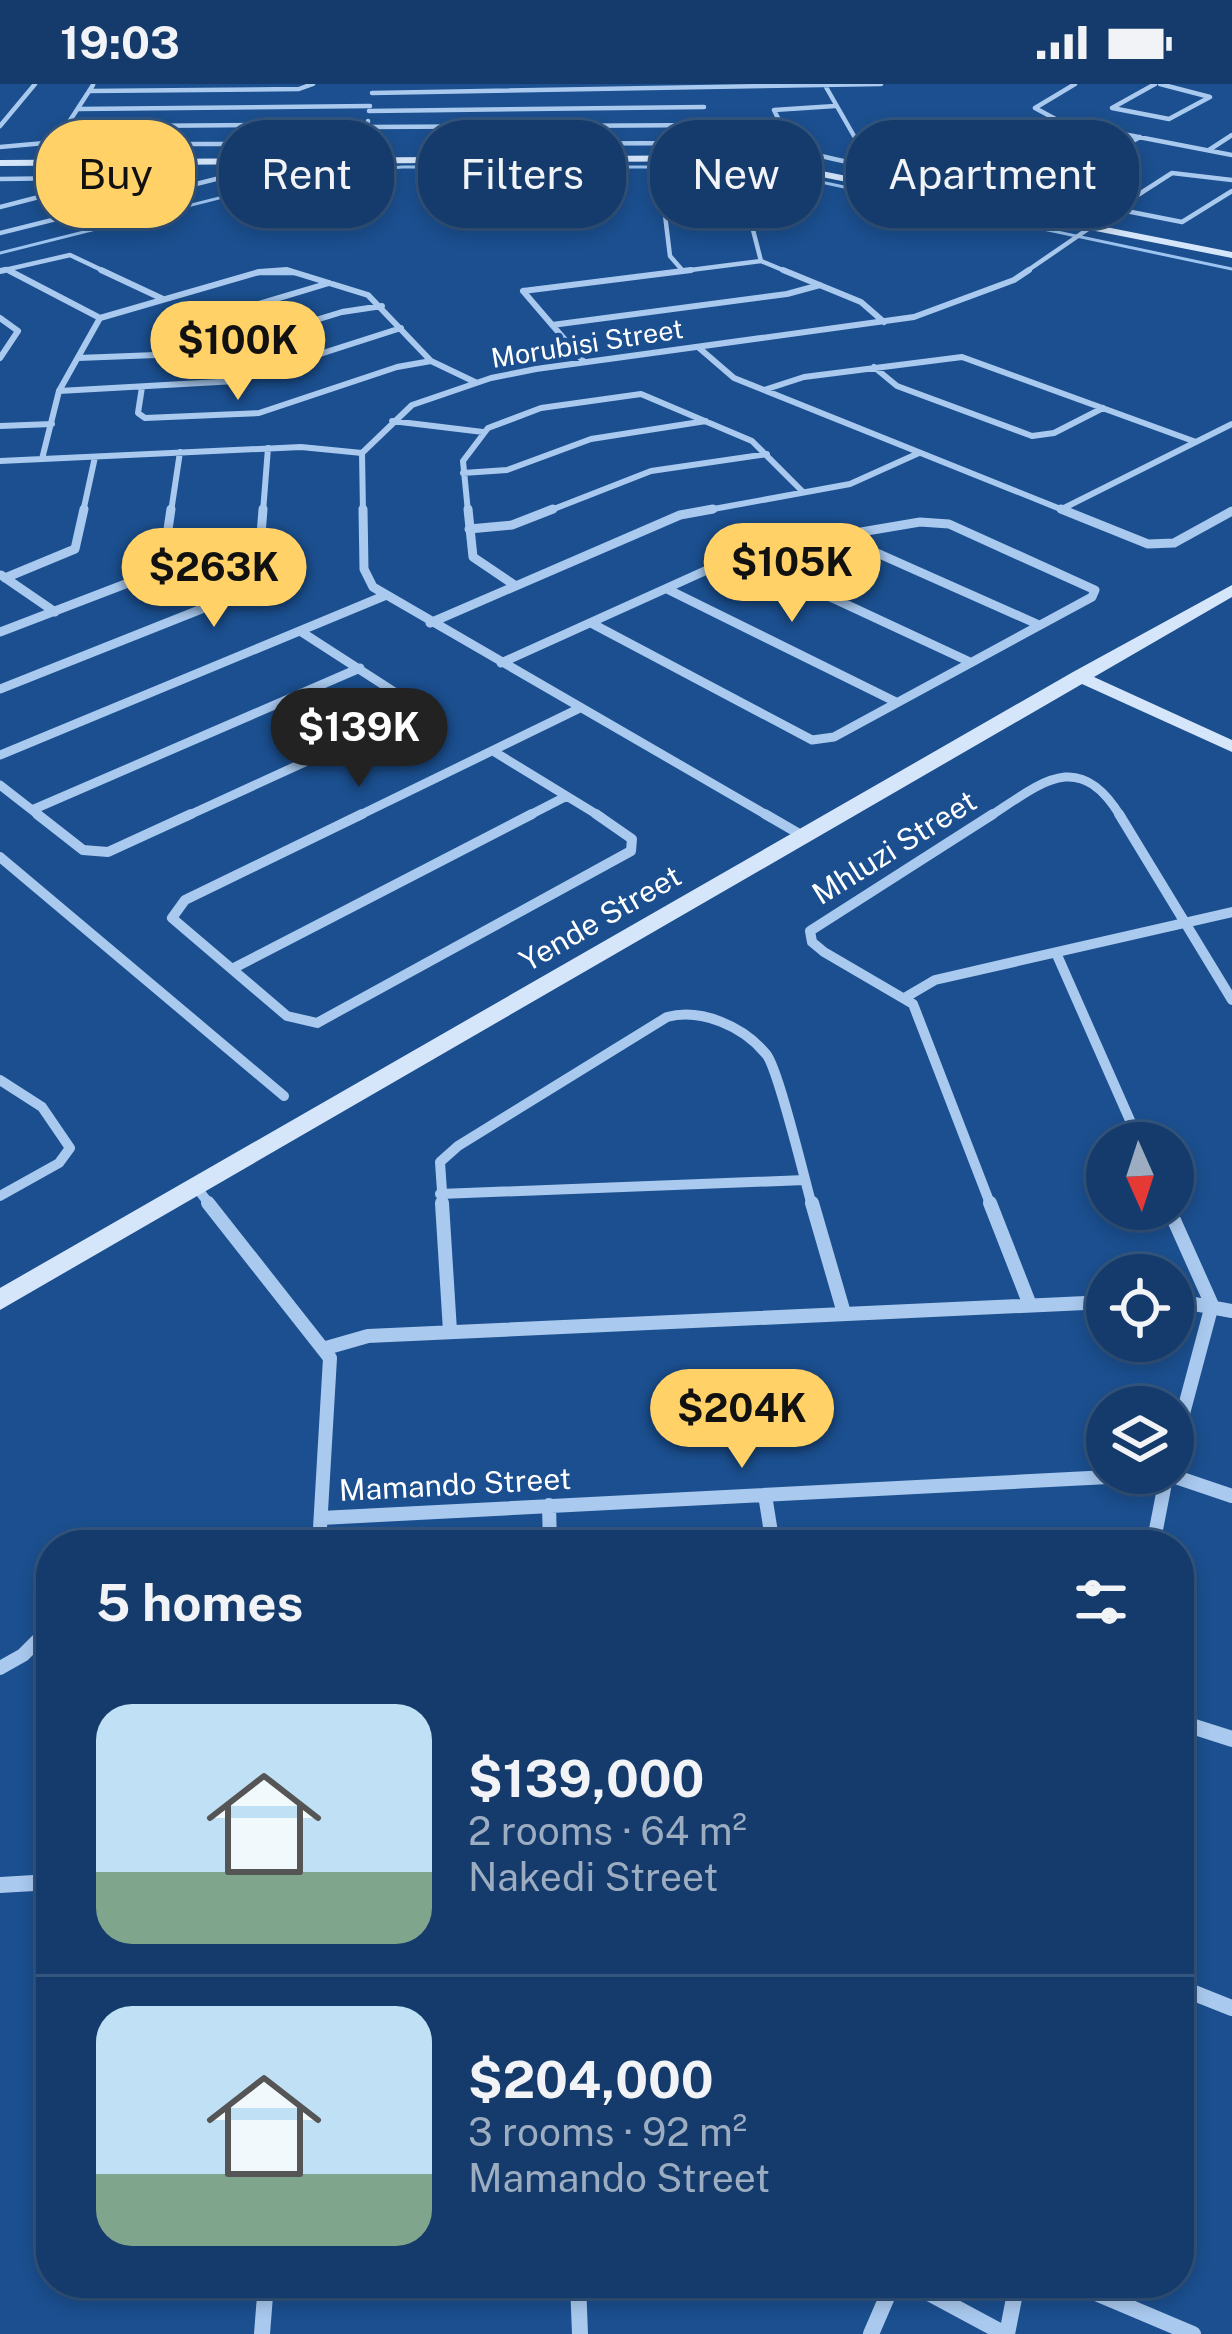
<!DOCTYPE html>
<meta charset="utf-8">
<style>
body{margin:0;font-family:"Public Sans",sans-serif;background:#1d4271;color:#f1f3f6;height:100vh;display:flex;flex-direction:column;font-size:45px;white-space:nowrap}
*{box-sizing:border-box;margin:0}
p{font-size:39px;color:#9dadc1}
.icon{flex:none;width:66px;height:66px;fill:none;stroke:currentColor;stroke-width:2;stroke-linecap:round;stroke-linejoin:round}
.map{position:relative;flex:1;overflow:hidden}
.sheet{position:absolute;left:36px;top:1446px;width:1158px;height:768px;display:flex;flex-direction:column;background:#143b6b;border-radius:48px;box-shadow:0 6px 18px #0003,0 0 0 3px #33557e}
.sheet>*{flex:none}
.guide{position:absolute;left:36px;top:36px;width:1161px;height:108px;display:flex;gap:24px}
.needle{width:78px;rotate:177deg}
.controls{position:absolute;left:1086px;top:1038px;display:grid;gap:24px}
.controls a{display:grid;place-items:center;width:108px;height:108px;border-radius:50%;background:#143b6b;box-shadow:0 6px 18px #0003,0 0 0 3px #33557e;font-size:60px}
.price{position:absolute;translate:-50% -102px;padding:0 27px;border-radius:42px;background:#ffd166;color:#111;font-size:39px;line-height:78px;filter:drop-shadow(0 3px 6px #0008)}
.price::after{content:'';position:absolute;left:50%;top:72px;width:36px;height:27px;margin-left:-18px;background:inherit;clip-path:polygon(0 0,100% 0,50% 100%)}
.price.on{background:#222;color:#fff}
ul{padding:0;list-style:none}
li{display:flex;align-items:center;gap:36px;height:300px;padding:0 60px}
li+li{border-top:3px solid #33557e}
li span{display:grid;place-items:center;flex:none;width:336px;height:240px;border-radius:36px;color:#555}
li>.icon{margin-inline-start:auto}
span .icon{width:144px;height:144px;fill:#fffc;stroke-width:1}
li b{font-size:51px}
h2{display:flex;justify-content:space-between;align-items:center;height:144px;padding:0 60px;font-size:51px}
.chip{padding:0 42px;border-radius:48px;background:#143b6b;box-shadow:0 6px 18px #0003,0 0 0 3px #33557e;font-size:42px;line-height:108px}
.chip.on{background:#ffd166;color:#111}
.status{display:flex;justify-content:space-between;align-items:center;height:84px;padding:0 60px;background:#143b6b;direction:ltr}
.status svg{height:33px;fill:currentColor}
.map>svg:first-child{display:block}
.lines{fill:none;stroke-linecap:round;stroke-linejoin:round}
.stream{stroke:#9cc4f0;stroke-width:3}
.street-far5{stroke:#a9c9ee;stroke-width:4.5}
.street-far4{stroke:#a9c9ee;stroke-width:6}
.street-far3{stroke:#a9c9ee;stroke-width:9}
.street-far2{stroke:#a9c9ee;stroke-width:10}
.street-far1{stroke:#a9c9ee;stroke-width:14}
.street{stroke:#a9c9ee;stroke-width:16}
.secondary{fill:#d6e6fa;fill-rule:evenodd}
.labels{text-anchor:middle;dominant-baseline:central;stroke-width:9;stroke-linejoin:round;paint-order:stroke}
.far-street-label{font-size:27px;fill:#fff;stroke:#1b4f8f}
.street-label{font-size:30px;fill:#fff;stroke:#1b4f8f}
</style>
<div class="status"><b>19:03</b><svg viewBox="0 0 49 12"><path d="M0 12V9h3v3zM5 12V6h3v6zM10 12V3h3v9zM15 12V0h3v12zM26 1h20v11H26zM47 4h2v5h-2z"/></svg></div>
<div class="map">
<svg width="1232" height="2250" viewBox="0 0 1232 2250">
<rect width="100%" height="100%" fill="#1b4f8f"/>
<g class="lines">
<path class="stream" d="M 0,169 L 323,88 L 403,83 L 729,83 L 797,93 L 1232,185"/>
<path class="street-far5" d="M 1075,0 L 1035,24 L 1061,38 L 1232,71
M 1155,0 L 1112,24 L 1169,35 L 1210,13 L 1160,0
M 826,3 L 854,52 L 934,71 C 888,94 840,76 793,65 L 774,26 L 835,22
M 89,7 L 299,5 L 313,0
M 372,9 L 881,0
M 78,25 L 370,22
M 369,27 L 704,23
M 136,36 L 124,56 L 127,60 L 293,60 L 301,56 L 307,41
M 0,42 L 35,0
M 133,42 L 367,40
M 367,43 L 710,41
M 474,60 L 717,59
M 0,63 L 56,58 L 93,1
M 1209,66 L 1232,51
M 1106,72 L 1042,62 L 976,98 L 1040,109 L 1140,53
M 365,76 L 368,37
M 0,95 L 148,93 L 180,103
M 1232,96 L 1172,89 L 1116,125 L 1182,138 L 1232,107
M 0,123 L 58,108 L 70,94
M 0,149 L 228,92 L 239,77
M 6,185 L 13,189
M 0,187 L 70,171 L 108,189
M 683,187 L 670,172 L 662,106 L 666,102 L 742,103 L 761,177
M 256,189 L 296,189
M 667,189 L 761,177 L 790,189
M 1024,189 L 1091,143"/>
<path class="street-far4" d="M 8,186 L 100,234
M 101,186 L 163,215
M 783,186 L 861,218 L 884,238
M 0,187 L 5,186
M 523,207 L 691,186
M 523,207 L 584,278
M 0,234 L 18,247 L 0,274
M 552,241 L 787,210 L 820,201
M 698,263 L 734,294 L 1068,428
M 159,271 L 179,244 L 329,199
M 78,274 L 208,269 L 342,228 L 382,222
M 874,283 L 897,302 L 1032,352 L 1054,349 L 1103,324
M 142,303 L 138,329 L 145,334 L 259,329 L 397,283 L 431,277
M 764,306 L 804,293 L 962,273 L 1196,358
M 59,307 L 236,297 L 401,244
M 392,337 L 483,348
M 0,342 L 52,340
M 42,375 L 59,307 L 100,234 L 259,188 L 287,186 L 368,211 L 431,277 L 475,298
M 0,377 L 301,363 L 362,369
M 463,389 L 507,386 L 591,355 L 706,337
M 1062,425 L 1232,340
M 83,428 L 95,373
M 171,428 L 180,368
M 263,428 L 268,364
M 363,428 L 362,369 L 412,321 L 491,294 L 536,285 L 914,233 L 1014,196 L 1029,186
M 468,428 L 463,377 L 488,344 L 541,324 L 641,310 L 752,357 L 803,408
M 546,428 L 651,387 L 767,370
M 697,428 L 850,400 L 919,369"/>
<path class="street-far3" d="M 363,425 L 364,485 L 373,503 L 770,733
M 468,425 L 473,473 L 516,502
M 1061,425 L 1148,460 L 1174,459 L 1232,427
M 469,445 L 512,441 L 553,425
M 841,453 L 1037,540
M 740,471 L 970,578
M 1,491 L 55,528
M 5,494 L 75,465 L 84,425
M 667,505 L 896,618
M 430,539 L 680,431 L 713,425
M 0,548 L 162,486 L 171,425
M 501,579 L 749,467 L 920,438 L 949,440 L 1095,506 L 1092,513 L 834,653 L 812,656 L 591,539
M 0,605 L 257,503 L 263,425
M 493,667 L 601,733
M 0,671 L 384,512
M 0,701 L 41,733
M 32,726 L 360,584
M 185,733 L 412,629 L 413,620 L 300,547
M 356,733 L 580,624
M 526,733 L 563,714
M 989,733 C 1041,699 1079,663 1121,733"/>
<path class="street-far2" d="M 37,730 L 83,766 L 108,768 L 191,730
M 362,730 L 185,816 L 172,834 L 287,932 L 317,939 L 631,767 L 632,755 L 596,730
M 765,730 L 803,752
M 1119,730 L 1232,916
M 0,773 L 284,1012
M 1057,871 L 1140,1059
M 232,885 L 532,730
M 906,913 L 935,896 L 1232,828
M 0,996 L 42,1023 L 70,1064 L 59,1079 L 0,1112
M 196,1103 L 211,1122
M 440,1110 L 805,1096
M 443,1122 L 440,1078 L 458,1062 L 667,933 C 701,924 743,942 766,970 C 778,983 805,1097 812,1122
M 991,1122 L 913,920 L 824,868 L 812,858 L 810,847 L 993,730"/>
<path class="street-far1" d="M 208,1119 L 330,1274 L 319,1461
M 442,1119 L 450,1247
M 812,1119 L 844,1229
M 990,1119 L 1030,1221
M 1169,1125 L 1212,1221 L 1173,1367
M 1173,1216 L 1232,1227
M 326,1264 L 368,1252 L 1107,1218
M 765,1411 L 773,1461
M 549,1421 L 550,1461
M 321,1434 L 1167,1390 L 1232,1412
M 1153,1461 L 1167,1389
M 0,1584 L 23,1571 L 51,1543"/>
<path class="street" d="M 1179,1638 L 1232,1655
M 0,1801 L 51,1798
M 1179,1903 L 1232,1924
M 578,2199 L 580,2250
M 910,2199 L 1005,2250
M 1072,2199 L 1193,2250
M 262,2250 L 266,2199
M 871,2250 L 893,2199
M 1007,2250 L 1017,2199"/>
<path class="secondary" d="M 741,71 L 1232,168 L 1232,174 L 741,77 L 0,82 L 0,76 Z
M 1232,501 L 1232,513 L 1094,593 L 1232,656 L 1232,668 L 1082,600 L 0,1226 L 0,1204 L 1073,588 Z"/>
</g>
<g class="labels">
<g class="far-street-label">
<text transform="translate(587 259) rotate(-9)">Morubisi Street</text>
</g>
<g class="street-label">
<text transform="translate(894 763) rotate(-32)">Mhluzi Street</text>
<text transform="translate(600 834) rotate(-30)">Yende Street</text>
<text transform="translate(455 1400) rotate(-3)">Mamando Street</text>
</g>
</g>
</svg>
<div class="controls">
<a><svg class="needle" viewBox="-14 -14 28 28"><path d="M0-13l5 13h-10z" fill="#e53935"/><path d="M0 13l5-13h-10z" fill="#9dadc1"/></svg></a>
<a><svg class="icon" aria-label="locate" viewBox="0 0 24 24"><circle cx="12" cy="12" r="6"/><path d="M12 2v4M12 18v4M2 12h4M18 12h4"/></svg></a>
<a><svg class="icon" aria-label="layers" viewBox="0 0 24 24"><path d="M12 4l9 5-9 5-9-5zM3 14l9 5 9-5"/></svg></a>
</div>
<b class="price" style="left:238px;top:319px">$100K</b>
<b class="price" style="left:792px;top:541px">$105K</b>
<b class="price" style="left:214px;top:546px">$263K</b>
<b class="price on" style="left:359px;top:706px">$139K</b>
<b class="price" style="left:742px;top:1387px">$204K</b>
<div class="guide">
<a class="chip on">Buy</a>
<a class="chip">Rent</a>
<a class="chip">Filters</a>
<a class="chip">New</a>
<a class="chip">Apartment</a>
</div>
<section class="sheet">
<h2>5 homes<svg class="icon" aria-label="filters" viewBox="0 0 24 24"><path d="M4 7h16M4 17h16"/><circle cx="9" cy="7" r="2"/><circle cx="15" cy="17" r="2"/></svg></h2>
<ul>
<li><span style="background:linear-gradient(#bfe0f5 70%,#7fa58c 0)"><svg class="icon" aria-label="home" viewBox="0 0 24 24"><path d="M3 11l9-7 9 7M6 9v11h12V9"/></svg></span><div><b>$139,000</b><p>2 rooms · 64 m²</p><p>Nakedi Street</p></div></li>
<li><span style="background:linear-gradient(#bfe0f5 70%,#7fa58c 0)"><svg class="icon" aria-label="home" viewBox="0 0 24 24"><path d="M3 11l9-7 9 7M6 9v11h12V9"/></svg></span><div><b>$204,000</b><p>3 rooms · 92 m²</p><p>Mamando Street</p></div></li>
</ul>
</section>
</div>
